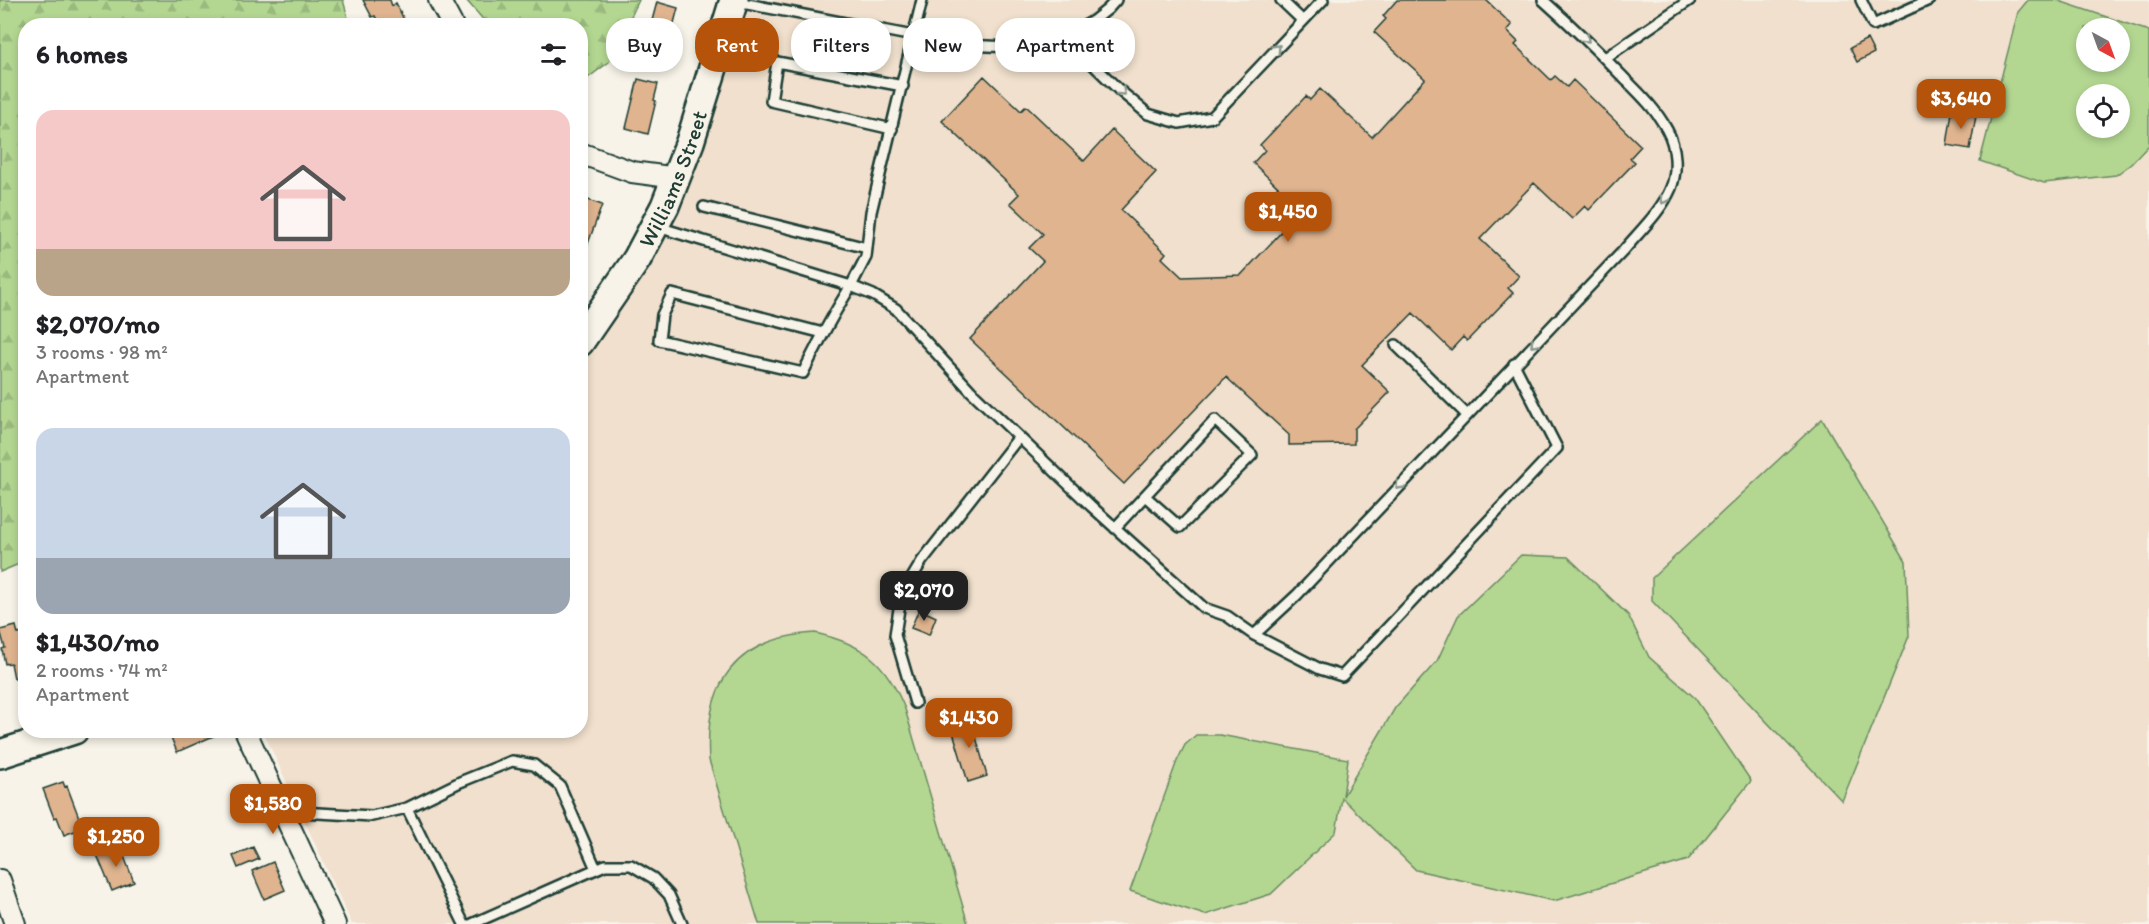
<!DOCTYPE html>
<meta charset="utf-8">
<style>
body{margin:0;font-family:Itim,sans-serif;background:#f2f2f2;color:#202124;height:100vh;display:flex;flex-direction:column;font-size:22px;white-space:nowrap}
*{box-sizing:border-box;margin:0}
p{font-size:20px;color:#757577}
.icon{flex:none;width:33px;height:33px;fill:none;stroke:currentColor;stroke-width:2;stroke-linecap:round;stroke-linejoin:round}
.map{position:relative;flex:1;overflow:hidden}
.panel{position:absolute;left:18px;top:18px;width:570px;height:720px;display:flex;flex-direction:column;background:#fff;border-radius:24px;box-shadow:0 3px 9px #0003}
.panel>*{flex:none}
.hud{position:absolute;left:606px;top:18px;width:570px;height:54px;display:flex;gap:12px}
.needle{width:39px;rotate:139deg}
.buttons{position:absolute;left:2076px;top:18px;display:grid;gap:12px}
.buttons a{display:grid;place-items:center;width:54px;height:54px;border-radius:50%;background:#fff;box-shadow:0 3px 9px #0003;font-size:30px}
.price{position:absolute;translate:-50% -51px;padding:0 14px;border-radius:12px;background:#b45309;color:#fff;font-size:20px;line-height:39px;filter:drop-shadow(0 2px 3px #0008)}
.price::after{content:'';position:absolute;left:50%;top:36px;width:18px;height:14px;margin-left:-9px;background:inherit;clip-path:polygon(0 0,100% 0,50% 100%)}
.price.selected{background:#222;color:#fff}
ul{padding:0;list-style:none}
li{display:grid;align-content:center;gap:12px;height:318px;padding:0 18px}
li span{display:grid;place-items:center;height:186px;border-radius:18px;color:#555}
li>.icon{margin-inline-start:auto}
span .icon{width:108px;height:108px;fill:#fffc;stroke-width:1}
li b{font-size:26px}
h2{display:flex;justify-content:space-between;align-items:center;height:72px;padding:0 18px;font-size:26px}
.tag{padding:0 21px;border-radius:24px;background:#fff;box-shadow:0 3px 9px #0003;font-size:21px;line-height:54px}
.tag.selected{background:#b45309;color:#fff}
.map>svg:first-child{display:block}
.built{fill:#f0e0cd;fill-rule:evenodd}
.forest{fill:url(#forest-firs);stroke:#698a62;stroke-width:1.5}
.pitch{fill:#b3d791;stroke:#698a62;stroke-width:1.5;fill-rule:evenodd}
.building{fill:#dfb48f;stroke:#1f3d34;stroke-width:1.5}
.lines{fill:none;stroke-linecap:round;stroke-linejoin:round}
.lane-casing{stroke:#1f3d34;stroke-width:14}
.street-casing{stroke:#1f3d34;stroke-width:24}
.secondary-casing{stroke:#1f3d34;stroke-width:32}
.lane{stroke:#f7f3e8;stroke-width:9}
.street{stroke:#f7f3e8;stroke-width:20}
.secondary{stroke:#f7f3e8;stroke-width:27}
.oneway{stroke:#8b988e}
.labels{text-anchor:middle;dominant-baseline:central;stroke-width:4.5;stroke-linejoin:round;paint-order:stroke}
.street-label{font-size:22px;fill:#1f3d34;stroke:#f7f3e8}
</style>
<div class="map">
<svg width="2149" height="924" viewBox="0 0 2149 924">
<defs>
<pattern id="forest-firs" width="22" height="20" patternUnits="userSpaceOnUse" patternTransform="scale(1.5)"><rect width="22" height="20" fill="#b3d791"/><path d="M5 1l3.5 6h-7zM16 11l3.5 6h-7z" fill="#9ab97e"/></pattern>
</defs>
<rect width="100%" height="100%" fill="#f7f3e8"/>
<filter id="ink" filterUnits="userSpaceOnUse"><feTurbulence type="fractalNoise" baseFrequency=".0167" numOctaves="2"/><feDisplacementMap in="SourceGraphic" scale="12" xChannelSelector="R" yChannelSelector="G"/><feConvolveMatrix kernelMatrix="1 2 1 2 8 2 1 2 1" color-interpolation-filters="sRGB"/></filter>
<g filter="url(#ink)">
<path class="built" d="M 739,0 L 2149,0 L 2149,924 L 352,924 L 263,731 L 580,730 L 581,367 L 648,265 L 687,187 ZM 2086,28 L 2120,28 L 2120,62 L 2086,62 ZM 2086,94 L 2120,94 L 2120,128 L 2086,128 Z"/>
<path class="forest" d="M 0,0 L 343,0 L 350,25 L 26,26 L 26,561 L 0,572 Z
M 466,0 L 639,0 L 609,62 L 581,83 L 580,26 L 488,25 Z"/>
<path class="pitch" d="M 2028,0 L 2056,0 L 2149,31 L 2149,145 L 2131,164 L 2116,175 L 2044,183 L 1980,161 L 2018,12 ZM 2120,28 L 2120,62 L 2086,62 L 2086,28 ZM 2120,94 L 2120,128 L 2086,128 L 2086,94 Z
M 1822,419 L 1906,561 L 1909,636 L 1842,801 L 1652,601 L 1652,578 Z
M 1521,555 L 1568,557 L 1628,615 L 1649,657 L 1695,698 L 1751,781 L 1688,860 L 1554,901 L 1416,870 L 1342,798 L 1336,832 L 1271,894 L 1205,915 L 1130,891 L 1177,761 L 1185,745 L 1196,735 L 1220,735 L 1348,759 L 1343,796 L 1395,708 L 1437,661 L 1458,616 Z
M 815,633 C 864,644 886,662 905,709 L 968,924 L 759,924 L 709,760 C 704,683 735,638 815,633 Z"/>
<path class="building" d="M 363,0 L 390,0 L 392,6 L 396,3 L 407,26 L 380,26 L 375,16 L 372,17 Z
M 1397,0 L 1486,0 L 1512,25 L 1507,31 L 1518,42 L 1515,45 L 1551,80 L 1555,76 L 1567,87 L 1573,80 L 1641,146 L 1630,158 L 1635,162 L 1589,210 L 1585,206 L 1572,219 L 1534,183 L 1480,239 L 1519,276 L 1508,288 L 1513,293 L 1467,341 L 1463,337 L 1451,350 L 1413,313 L 1362,365 L 1390,392 L 1354,429 L 1354,444 L 1289,445 L 1289,435 L 1226,377 L 1124,484 L 970,339 L 1043,261 L 1029,248 L 1043,234 L 1010,203 L 1019,194 L 942,121 L 984,76 L 1021,111 L 1026,106 L 1084,161 L 1112,130 L 1156,172 L 1121,210 L 1166,253 L 1162,258 L 1182,277 L 1241,275 L 1302,210 L 1253,163 L 1265,150 L 1260,145 L 1306,96 L 1310,100 L 1320,89 L 1372,137 L 1425,79 L 1374,32 L 1386,19 L 1383,16 Z
M 657,2 L 678,8 L 669,42 L 667,42 L 662,59 L 643,54 Z
M 1867,39 L 1874,53 L 1857,62 L 1850,48 Z
M 638,79 L 658,84 L 654,100 L 656,101 L 648,134 L 626,128 Z
M 1952,112 L 1976,116 L 1970,149 L 1947,145 Z
M 580,197 L 602,205 L 582,260 L 580,260 Z
M 919,609 L 936,617 L 929,635 L 911,628 Z
M 16,626 L 18,634 L 23,633 L 26,647 L 26,675 L 14,678 L 11,663 L 5,664 L 2,649 L 5,648 L 0,630 Z
M 970,716 L 987,776 L 968,782 L 950,722 Z
M 168,730 L 227,730 L 177,752 Z
M 63,782 L 65,787 L 67,786 L 83,828 L 64,835 L 57,817 L 54,818 L 43,789 Z
M 120,846 L 134,882 L 112,891 L 97,855 Z
M 253,847 L 259,859 L 238,868 L 233,856 Z
M 273,862 L 285,890 L 264,899 L 252,871 Z"/>
<g class="lines">
<defs>
<path id="lane" d="M 922,0 L 871,212 L 866,257 L 851,286 L 873,295 L 896,309 L 971,391 L 1091,506 L 1204,608 L 1227,616 L 1254,635 L 1320,669 L 1342,676 L 1557,448 L 1514,364
M 1281,0 L 1303,21
M 1861,0 L 1873,25 L 1929,0
M 737,2 L 960,45 L 1014,47 L 1039,45 L 1065,37 L 1093,21 L 1108,9 L 1116,0
M 1065,37 L 1119,90 L 1148,114 L 1179,123 L 1212,117 L 1323,0
M 1605,58 L 1690,0
M 892,129 L 771,101 L 777,62 L 903,86
M 704,207 L 867,248
M 658,227 L 851,286 C 833,314 818,343 803,373 L 659,340 L 662,315 L 672,294 L 823,333
M 1396,345 L 1466,414
M 1115,528 L 1215,420 L 1252,455 L 1180,527 L 1145,496
M 1254,635 L 1297,595 L 1624,250 C 1640,231 1661,212 1671,188 C 1678,170 1676,146 1667,130 C 1656,109 1639,93 1623,77 C 1597,50 1571,25 1543,0
M 915,703 L 895,635 L 901,596 L 922,561 L 1019,437
M 407,808 L 460,782 L 512,761 L 534,765 L 560,786 L 596,869
M 282,811 L 372,816 L 407,808 L 464,924
M 472,924 L 605,865 L 631,865 L 653,878 L 669,895 L 682,924"/>
<path id="street" d="M 439,0 L 453,26
M 580,153 L 632,172 L 677,178
M 245,730 L 335,924
M 0,880 L 15,924"/>
<g id="secondary">
<path id="s1" d="M 580,342 L 637,259 L 665,206 L 690,142 L 734,0"/>
<path d="M 0,754 L 74,730"/>
</g>
</defs>
<use href="#lane" class="lane-casing"/>
<use href="#street" class="street-casing"/>
<use href="#secondary" class="secondary-casing"/>
<use href="#lane" class="lane"/>
<use href="#street" class="street"/>
<use href="#secondary" class="secondary"/>
</g>
<defs><path id="oneway-chevron" d="M-2-3.5L2.5 0L-2 3.5" fill="none" stroke-width="1.6" stroke-linecap="round" stroke-linejoin="round" transform="scale(1.5)"/></defs>
<g class="oneway">
<use href="#oneway-chevron" transform="translate(1586 39) rotate(44)"/>
<use href="#oneway-chevron" transform="translate(1277 48) rotate(-47)"/>
<use href="#oneway-chevron" transform="translate(1122 92) rotate(41)"/>
<use href="#oneway-chevron" transform="translate(1664 200) rotate(118)"/>
<use href="#oneway-chevron" transform="translate(1534 344) rotate(134)"/>
<use href="#oneway-chevron" transform="translate(1399 486) rotate(133)"/>
</g>
</g>
<g class="labels">
<g class="street-label">
<text stroke="none"><textPath href="#s1" startOffset="189">Williams Street</textPath></text>
</g>
</g>
</svg>
<div class="buttons">
<a><svg class="needle" viewBox="-14 -14 28 28"><path d="M0-13l5 13h-10z" fill="#e53935"/><path d="M0 13l5-13h-10z" fill="#757577"/></svg></a>
<a><svg class="icon" aria-label="locate" viewBox="0 0 24 24"><circle cx="12" cy="12" r="6"/><path d="M12 2v4M12 18v4M2 12h4M18 12h4"/></svg></a>
</div>
<b class="price" style="left:1961px;top:130px">$3,640</b>
<b class="price" style="left:1288px;top:243px">$1,450</b>
<b class="price selected" style="left:924px;top:622px">$2,070</b>
<b class="price" style="left:969px;top:749px">$1,430</b>
<b class="price" style="left:273px;top:835px">$1,580</b>
<b class="price" style="left:116px;top:868px">$1,250</b>
<div class="hud">
<a class="tag">Buy</a>
<a class="tag selected">Rent</a>
<a class="tag">Filters</a>
<a class="tag">New</a>
<a class="tag">Apartment</a>
</div>
<section class="panel">
<h2>6 homes<svg class="icon" aria-label="filters" viewBox="0 0 24 24"><path d="M4 7h16M4 17h16"/><circle cx="9" cy="7" r="2"/><circle cx="15" cy="17" r="2"/></svg></h2>
<ul>
<li><span style="background:linear-gradient(#f6c9c9 75%,#b9a48a 0)"><svg class="icon" aria-label="home" viewBox="0 0 24 24"><path d="M3 11l9-7 9 7M6 9v11h12V9"/></svg></span><div><b>$2,070/mo</b><p>3 rooms · 98 m²</p><p>Apartment</p></div></li>
<li><span style="background:linear-gradient(#c9d6e8 70%,#9aa5b1 0)"><svg class="icon" aria-label="home" viewBox="0 0 24 24"><path d="M3 11l9-7 9 7M6 9v11h12V9"/></svg></span><div><b>$1,430/mo</b><p>2 rooms · 74 m²</p><p>Apartment</p></div></li>
</ul>
</section>
</div>
